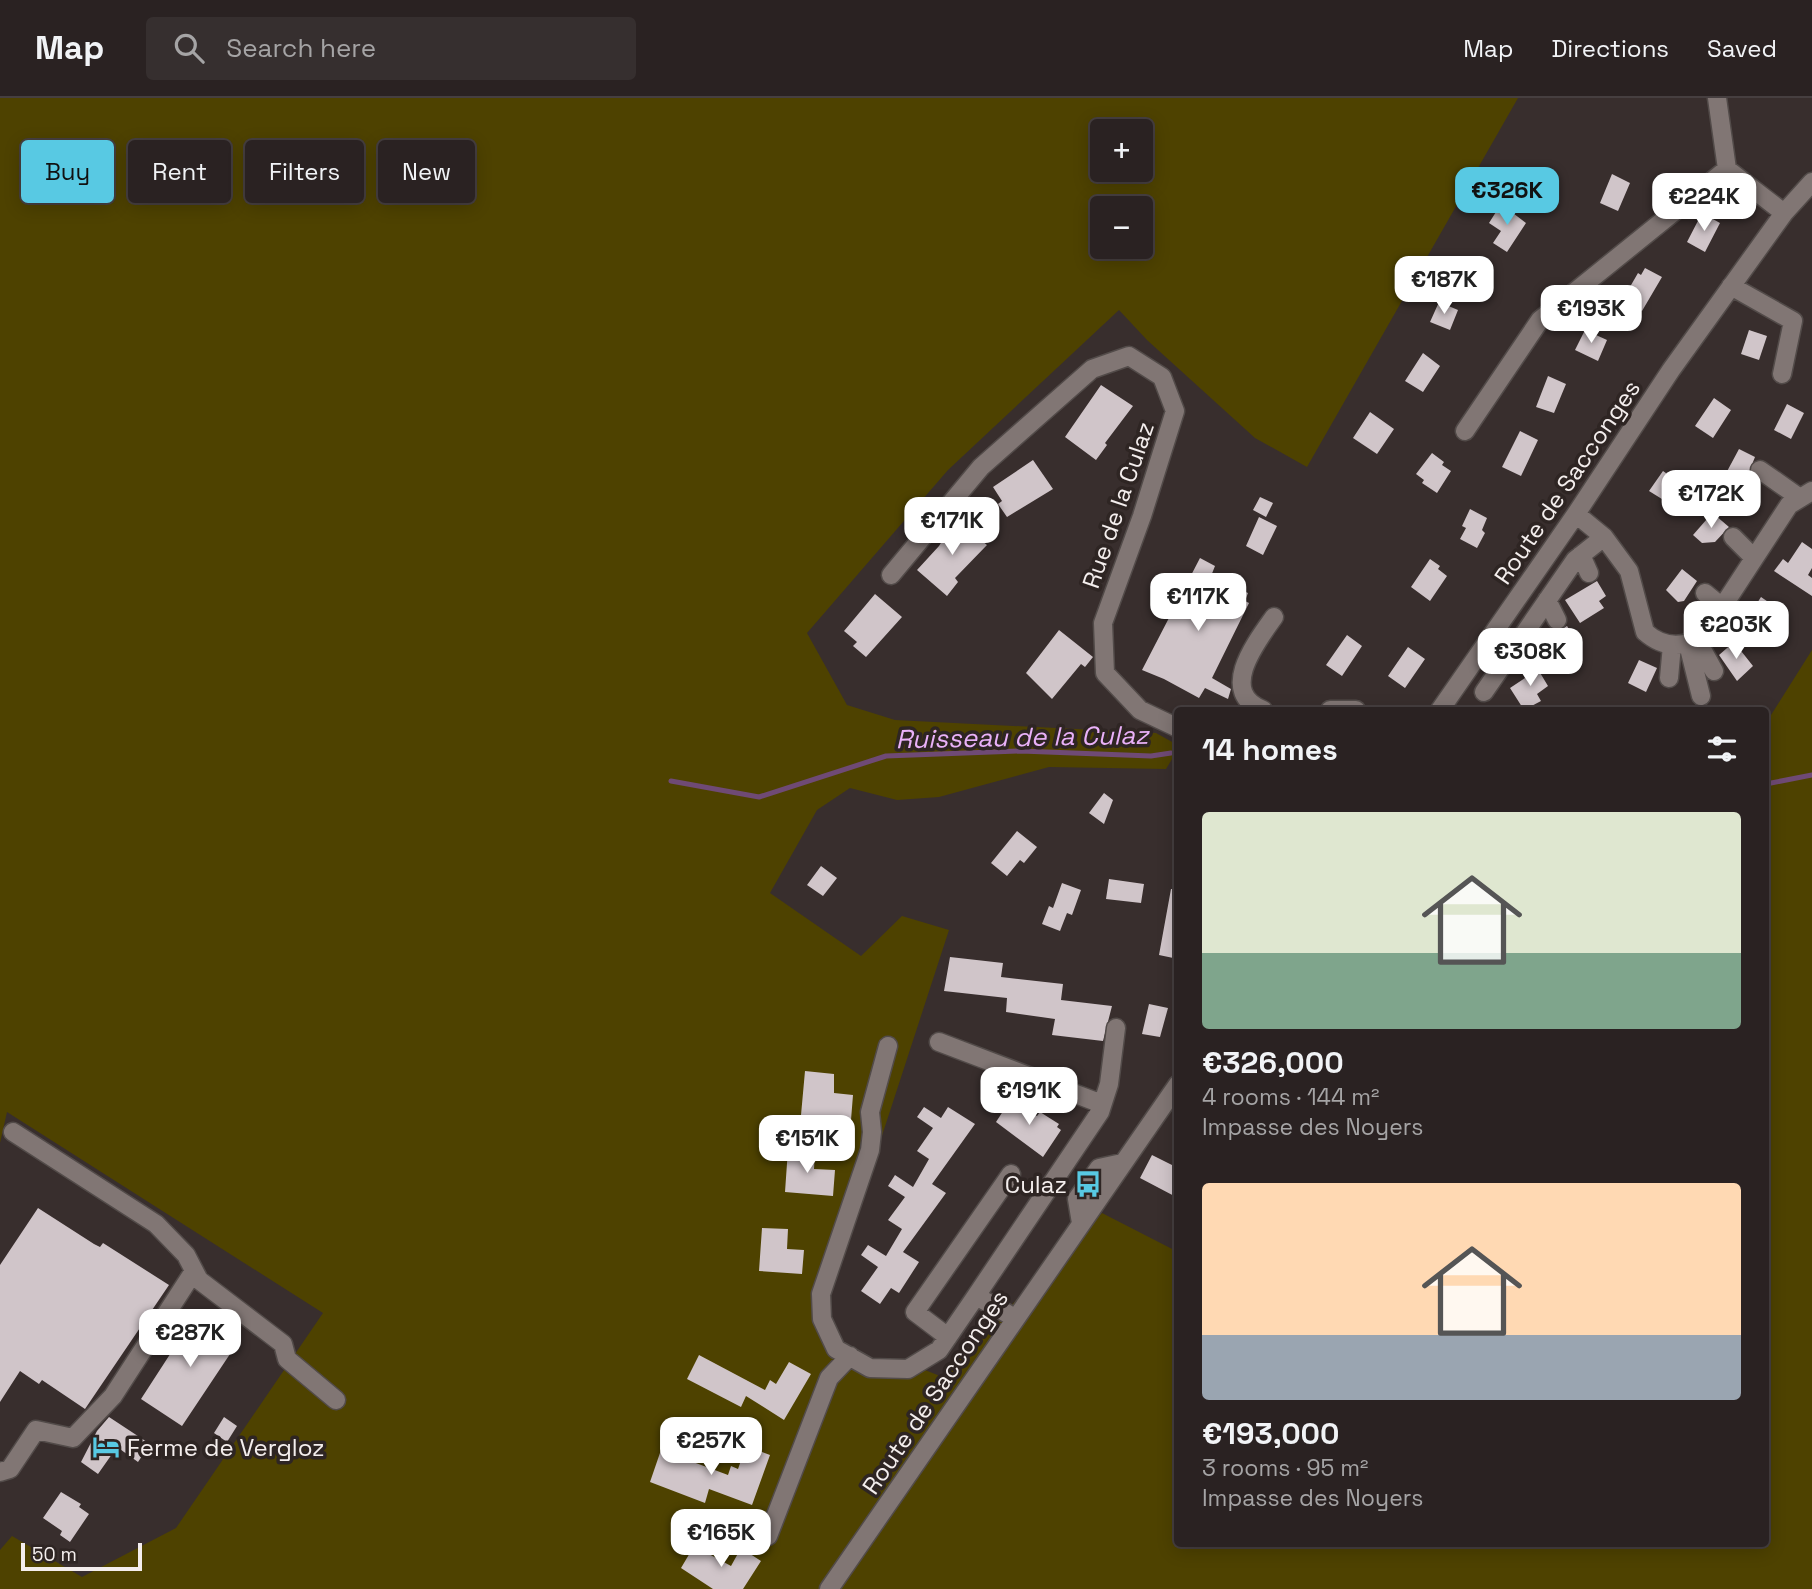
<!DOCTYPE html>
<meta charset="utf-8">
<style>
body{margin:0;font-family:"Space Grotesk",sans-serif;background:#362f2f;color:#f1f3f6;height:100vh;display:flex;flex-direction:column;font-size:26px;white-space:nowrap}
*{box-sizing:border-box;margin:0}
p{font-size:23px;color:#a5a4a5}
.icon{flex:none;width:38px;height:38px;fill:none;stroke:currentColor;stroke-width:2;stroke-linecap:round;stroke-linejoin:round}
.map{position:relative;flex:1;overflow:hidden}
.drawer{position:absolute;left:1174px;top:609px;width:595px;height:840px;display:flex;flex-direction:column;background:#2a2222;border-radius:7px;box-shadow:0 4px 18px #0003,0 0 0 2px #463f40}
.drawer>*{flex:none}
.top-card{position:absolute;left:21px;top:42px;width:665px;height:63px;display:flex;gap:14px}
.buttons{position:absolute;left:1090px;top:21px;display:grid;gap:14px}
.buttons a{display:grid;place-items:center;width:63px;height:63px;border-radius:7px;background:#2a2222;box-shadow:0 4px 18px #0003,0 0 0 2px #463f40;font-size:35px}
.scale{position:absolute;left:21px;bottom:18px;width:121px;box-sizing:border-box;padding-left:7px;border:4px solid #f4eeed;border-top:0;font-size:19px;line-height:24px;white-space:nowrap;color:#f4eeed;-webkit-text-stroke:5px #2e2523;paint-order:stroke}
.price{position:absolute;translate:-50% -60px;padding:0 16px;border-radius:14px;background:#fff;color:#222;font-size:23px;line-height:46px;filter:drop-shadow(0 2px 4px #0008)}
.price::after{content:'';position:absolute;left:50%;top:42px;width:21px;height:16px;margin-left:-10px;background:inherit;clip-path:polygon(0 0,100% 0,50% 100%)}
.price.active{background:#58c9e3;color:#111}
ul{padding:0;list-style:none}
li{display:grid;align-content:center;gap:14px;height:371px;padding:0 28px}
li span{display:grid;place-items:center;height:217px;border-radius:7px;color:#555}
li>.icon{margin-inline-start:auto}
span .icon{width:126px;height:126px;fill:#fffc;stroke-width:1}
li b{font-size:30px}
h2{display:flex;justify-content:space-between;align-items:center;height:84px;padding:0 28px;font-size:30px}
.pill{padding:0 24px;border-radius:7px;background:#2a2222;box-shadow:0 4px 18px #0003,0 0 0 2px #463f40;font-size:24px;line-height:63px}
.pill.active{background:#58c9e3;color:#111}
header{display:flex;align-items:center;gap:42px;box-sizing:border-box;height:98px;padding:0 35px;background:#2a2222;border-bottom:2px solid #463f40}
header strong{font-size:33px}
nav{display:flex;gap:38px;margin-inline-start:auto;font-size:24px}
.search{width:490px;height:63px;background:#362f2f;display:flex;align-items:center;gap:18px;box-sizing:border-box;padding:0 24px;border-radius:7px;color:#a5a4a5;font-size:26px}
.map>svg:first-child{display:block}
.green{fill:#4e4200;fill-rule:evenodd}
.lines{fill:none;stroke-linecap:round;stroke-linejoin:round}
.stream{stroke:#6f4a75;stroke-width:5}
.building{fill:#d0c5c9}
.minor-casing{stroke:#524b49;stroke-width:21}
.minor{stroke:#817674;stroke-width:18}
.labels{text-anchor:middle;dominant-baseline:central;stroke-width:7;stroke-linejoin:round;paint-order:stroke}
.street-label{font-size:24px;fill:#f4eeed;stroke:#2e2523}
.poi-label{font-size:24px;fill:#f4eeed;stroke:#2e2523;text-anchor:end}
.water-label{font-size:26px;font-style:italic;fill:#e9b1f8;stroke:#2e2523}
</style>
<header>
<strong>Map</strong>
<div class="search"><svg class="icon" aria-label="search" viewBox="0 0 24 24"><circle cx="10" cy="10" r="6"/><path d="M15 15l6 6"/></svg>Search here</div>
<nav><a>Map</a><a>Directions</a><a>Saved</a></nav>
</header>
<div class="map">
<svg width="1812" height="1491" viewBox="0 0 1812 1491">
<rect width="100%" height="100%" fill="#382e2d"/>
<path class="green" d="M 0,0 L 1518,0 L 1307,369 L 1255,340 L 1147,242 L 1119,212 L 948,372 L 807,535 L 847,607 L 895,622 L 1156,635 L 1174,645 L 1177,653 L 1166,671 L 1049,669 L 939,699 L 897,702 L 850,690 L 817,712 L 770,795 L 861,858 L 902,818 L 949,832 L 820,1228 L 853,1258 L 920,1270 L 945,1280 L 955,1264 L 1102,1115 L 1178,1154 L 1178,1446 L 1766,1446 L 1766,625 L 1812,552 L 1812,1491 L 0,1491 L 0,1452 L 12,1438 L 82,1479 L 176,1430 L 323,1215 L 7,1014 L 0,1045 ZM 1102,33 L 1141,33 L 1141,72 L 1102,72 ZM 1102,110 L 1141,110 L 1141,149 L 1102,149 Z"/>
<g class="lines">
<path class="stream" d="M 671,683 L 759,699 L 886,658 L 1021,653 L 1151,658 L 1171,655
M 1766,686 L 1812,677"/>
</g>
<path class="building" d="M 1612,76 L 1630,85 L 1618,113 L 1600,105 Z
M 1501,106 L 1526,125 L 1507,154 L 1493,145 L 1501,133 L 1489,125 Z
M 1702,115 L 1720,125 L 1705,154 L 1687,144 Z
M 1645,170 L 1662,179 L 1642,213 L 1623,201 L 1638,175 L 1641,177 Z
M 1439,204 L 1458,212 L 1450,232 L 1430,224 Z
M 1585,232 L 1607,242 L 1598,263 L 1575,252 Z
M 1749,232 L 1767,238 L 1759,262 L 1741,256 Z
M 1423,255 L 1440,268 L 1423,294 L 1405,283 Z
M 1548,278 L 1566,286 L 1554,315 L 1536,309 Z
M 1101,287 L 1133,308 L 1105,345 L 1107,347 L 1096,362 L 1065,339 Z
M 1714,300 L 1731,312 L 1713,340 L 1695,328 Z
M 1787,306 L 1804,315 L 1791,341 L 1774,332 Z
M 1370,314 L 1394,331 L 1377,356 L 1353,340 Z
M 1520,333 L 1538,342 L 1521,378 L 1502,369 Z
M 1739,351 L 1755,359 L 1745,384 L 1739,386 L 1724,379 Z
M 1432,355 L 1444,364 L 1442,367 L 1451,373 L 1437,395 L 1422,385 L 1424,382 L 1416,376 Z
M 1033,362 L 1053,391 L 1007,419 L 998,406 L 1002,403 L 993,389 Z
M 1663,373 L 1683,387 L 1670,406 L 1649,393 Z
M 1260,399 L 1273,405 L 1266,419 L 1253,412 Z
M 1470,411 L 1487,420 L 1482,432 L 1485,435 L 1477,450 L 1460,441 L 1466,430 L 1462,428 Z
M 1715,417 L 1729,429 L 1715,444 L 1702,445 L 1693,437 L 1707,421 L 1709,423 Z
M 1259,419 L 1277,428 L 1263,457 L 1246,448 Z
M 954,421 L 987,447 L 955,480 L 958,484 L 947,498 L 917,472 L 939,448 L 947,435 L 944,432 Z
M 1802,444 L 1812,451 L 1812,470 L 1808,477 L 1812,480 L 1812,498 L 1774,473 L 1783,461 L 1788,465 Z
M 1200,460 L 1215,468 L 1211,478 L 1248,495 L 1245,503 L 1249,505 L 1212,580 L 1231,591 L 1228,601 L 1205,590 L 1199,600 L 1164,581 L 1142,572 Z
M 1430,461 L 1440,468 L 1438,471 L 1447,478 L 1430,503 L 1411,489 Z
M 1682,471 L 1697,483 L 1684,503 L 1678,504 L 1666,492 Z
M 1597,483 L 1606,498 L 1599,503 L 1604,510 L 1580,525 L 1565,502 Z
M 875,496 L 902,519 L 866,559 L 853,548 L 857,544 L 844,533 Z
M 1761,499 L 1786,516 L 1774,534 L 1750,516 Z
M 1567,528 L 1577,544 L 1568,550 L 1573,558 L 1549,572 L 1535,548 Z
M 1059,532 L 1093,559 L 1085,569 L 1081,566 L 1052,601 L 1026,575 Z
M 1347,537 L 1362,548 L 1342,578 L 1326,567 Z
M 1734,544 L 1753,568 L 1737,583 L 1719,557 Z
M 1408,549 L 1425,561 L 1405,590 L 1388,578 Z
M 1639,562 L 1657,570 L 1646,594 L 1628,585 Z
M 1536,568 L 1548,588 L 1537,596 L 1541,603 L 1524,612 L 1510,590 L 1525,580 L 1523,576 Z
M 1104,695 L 1113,702 L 1104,726 L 1089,715 Z
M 1017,733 L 1037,749 L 1024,765 L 1020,762 L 1007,778 L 991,765 Z
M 821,768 L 837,780 L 823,798 L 807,787 Z
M 1109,781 L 1144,786 L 1141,805 L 1106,801 Z
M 1062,785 L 1081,792 L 1072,817 L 1067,815 L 1060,833 L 1042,826 L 1049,808 L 1053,810 Z
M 1171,791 L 1178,791 L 1178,861 L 1159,857 Z
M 950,859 L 1003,865 L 1001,879 L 1063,886 L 1061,902 L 1112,908 L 1103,943 L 1052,937 L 1055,921 L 1006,914 L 1007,900 L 944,893 Z
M 1149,906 L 1168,910 L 1160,939 L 1142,936 Z
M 805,973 L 834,976 L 834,995 L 853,997 L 851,1022 L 801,1017 Z
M 1011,1001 L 1037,1018 L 1040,1014 L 1059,1026 L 1057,1029 L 1061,1032 L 1043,1059 L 996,1024 Z
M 924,1009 L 941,1020 L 948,1009 L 975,1026 L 932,1086 L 946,1095 L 903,1154 L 919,1164 L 899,1195 L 891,1190 L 880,1206 L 861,1193 L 878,1169 L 861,1157 L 868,1147 L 886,1158 L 902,1131 L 888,1122 L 905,1099 L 888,1088 L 895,1077 L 913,1089 L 929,1061 L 917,1053 L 933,1030 L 917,1019 Z
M 788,1051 L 815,1053 L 814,1071 L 835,1072 L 833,1098 L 785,1094 Z
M 1152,1057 L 1178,1070 L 1178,1100 L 1140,1080 Z
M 38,1110 L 94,1146 L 100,1149 L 103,1145 L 169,1187 L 85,1311 L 42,1282 L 39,1286 L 20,1273 L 0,1304 L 0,1167 Z
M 762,1130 L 788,1131 L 787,1151 L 804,1152 L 802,1176 L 759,1173 Z
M 198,1213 L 240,1241 L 182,1328 L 141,1301 Z
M 699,1257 L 765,1292 L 770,1282 L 776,1286 L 789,1264 L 811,1276 L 784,1322 L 746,1298 L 741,1309 L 687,1281 Z
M 109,1319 L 150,1346 L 138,1364 L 117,1349 L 98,1376 L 81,1364 L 97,1333 Z
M 224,1319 L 237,1328 L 227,1344 L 214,1335 Z
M 746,1348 L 770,1357 L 752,1407 L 709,1391 L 705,1405 L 650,1384 L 661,1352 L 728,1377 L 731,1368 L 738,1371 Z
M 61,1394 L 81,1406 L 79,1409 L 89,1416 L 70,1444 L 60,1437 L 62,1433 L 43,1420 Z
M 694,1448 L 731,1468 L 741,1450 L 761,1463 L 743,1491 L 713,1491 L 681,1470 Z"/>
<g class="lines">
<defs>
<path id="minor" d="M 1717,0 L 1727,71 L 1784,115
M 1731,188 L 1793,223 L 1782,276
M 1465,333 L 1540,222 L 1727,71
M 1760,372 L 1800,400
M 1576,416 L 1604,439 L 1629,473 L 1645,534 C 1664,551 1688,551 1706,534 L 1789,407 L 1812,393
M 1733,439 L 1754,460
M 1581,457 L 1589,475
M 891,477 L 981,369 L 1092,271 L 1129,258 L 1162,279 L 1175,313 L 1142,418 L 1103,525 L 1105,575 L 1140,612 L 1178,630
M 1705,495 L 1751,533
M 1547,502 L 1557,522
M 1697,542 L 1714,573
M 1688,546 L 1701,598
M 1669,580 L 1672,547
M 1484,594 L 1575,462 L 1604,439
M 1263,612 C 1217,594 1257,543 1274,519
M 1330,612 L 1356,612
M 1440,612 L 1576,416 L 1671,272 L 1784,115 L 1812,84
M 939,944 L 1102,1006
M 888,948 L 870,1014 L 872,1034 L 870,1052 L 821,1196 L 822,1221 L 836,1251 L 870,1270 L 908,1271 L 939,1252 L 976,1198 L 1008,1216
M 13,1034 L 156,1126 L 186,1157 L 199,1182 L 283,1246 L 287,1261 L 336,1302
M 1081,1125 L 1077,1101 L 1099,1070 L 1122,1065
M 976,1198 L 1100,1014 L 1109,986 L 1116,930
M 948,1239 L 915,1214 L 1011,1076
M 0,1374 L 10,1371 L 36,1332 L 73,1340 L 113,1298 L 194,1173
M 768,1438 L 829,1280 L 850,1258
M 829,1491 L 1178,986"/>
</defs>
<use href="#minor" class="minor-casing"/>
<use href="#minor" class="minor"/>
</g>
<defs>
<symbol id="bus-bare" viewBox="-9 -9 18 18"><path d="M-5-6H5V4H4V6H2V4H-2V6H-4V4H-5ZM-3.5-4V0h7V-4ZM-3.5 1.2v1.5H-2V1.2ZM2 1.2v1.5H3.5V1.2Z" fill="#58c9e3" stroke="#2e2523" stroke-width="2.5" paint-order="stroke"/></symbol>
<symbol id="hotel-bare" viewBox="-9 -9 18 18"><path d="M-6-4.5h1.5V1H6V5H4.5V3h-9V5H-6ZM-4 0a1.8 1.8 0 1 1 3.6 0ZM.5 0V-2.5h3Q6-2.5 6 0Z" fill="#58c9e3" stroke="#2e2523" stroke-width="2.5" paint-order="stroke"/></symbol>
</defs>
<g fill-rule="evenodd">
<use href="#bus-bare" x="1069" y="1067" width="38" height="38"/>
<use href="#hotel-bare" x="87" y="1330" width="38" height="38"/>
</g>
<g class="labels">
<g class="street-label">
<text transform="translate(1567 384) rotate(-56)">Route de Sacconges</text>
<text transform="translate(1118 407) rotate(-71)">Rue de la Culaz</text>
<text transform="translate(935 1294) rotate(-56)">Route de Sacconges</text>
</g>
<g class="poi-label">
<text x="1067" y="1086">Culaz</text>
<text x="127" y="1349" text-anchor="start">Ferme de Vergloz</text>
</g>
<g class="water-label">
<text transform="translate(1022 639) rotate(-1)">Ruisseau de la Culaz</text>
</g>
</g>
</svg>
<div class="buttons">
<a>+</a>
<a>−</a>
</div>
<div class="scale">50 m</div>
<b class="price active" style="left:1507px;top:129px">€326K</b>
<b class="price" style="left:1704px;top:135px">€224K</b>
<b class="price" style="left:1444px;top:218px">€187K</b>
<b class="price" style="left:1591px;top:247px">€193K</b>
<b class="price" style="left:1711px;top:432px">€172K</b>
<b class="price" style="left:952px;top:459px">€171K</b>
<b class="price" style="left:1198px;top:535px">€117K</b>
<b class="price" style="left:1736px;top:563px">€203K</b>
<b class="price" style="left:1530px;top:590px">€308K</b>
<b class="price" style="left:1029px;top:1029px">€191K</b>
<b class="price" style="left:807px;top:1077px">€151K</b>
<b class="price" style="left:190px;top:1271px">€287K</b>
<b class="price" style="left:711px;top:1379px">€257K</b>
<b class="price" style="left:721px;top:1471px">€165K</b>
<div class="top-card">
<a class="pill active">Buy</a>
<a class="pill">Rent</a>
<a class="pill">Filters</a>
<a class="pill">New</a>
</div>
<section class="drawer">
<h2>14 homes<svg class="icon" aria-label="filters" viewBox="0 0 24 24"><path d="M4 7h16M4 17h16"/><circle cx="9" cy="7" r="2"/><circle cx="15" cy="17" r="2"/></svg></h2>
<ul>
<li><span style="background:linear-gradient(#dfe7d0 65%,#7fa58c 0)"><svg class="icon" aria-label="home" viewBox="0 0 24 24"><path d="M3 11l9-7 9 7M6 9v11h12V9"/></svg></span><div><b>€326,000</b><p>4 rooms · 144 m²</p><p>Impasse des Noyers</p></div></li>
<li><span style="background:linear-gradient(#ffd9b3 70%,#9aa5b1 0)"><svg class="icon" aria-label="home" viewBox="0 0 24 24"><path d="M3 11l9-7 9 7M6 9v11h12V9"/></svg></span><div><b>€193,000</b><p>3 rooms · 95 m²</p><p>Impasse des Noyers</p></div></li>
</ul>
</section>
</div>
